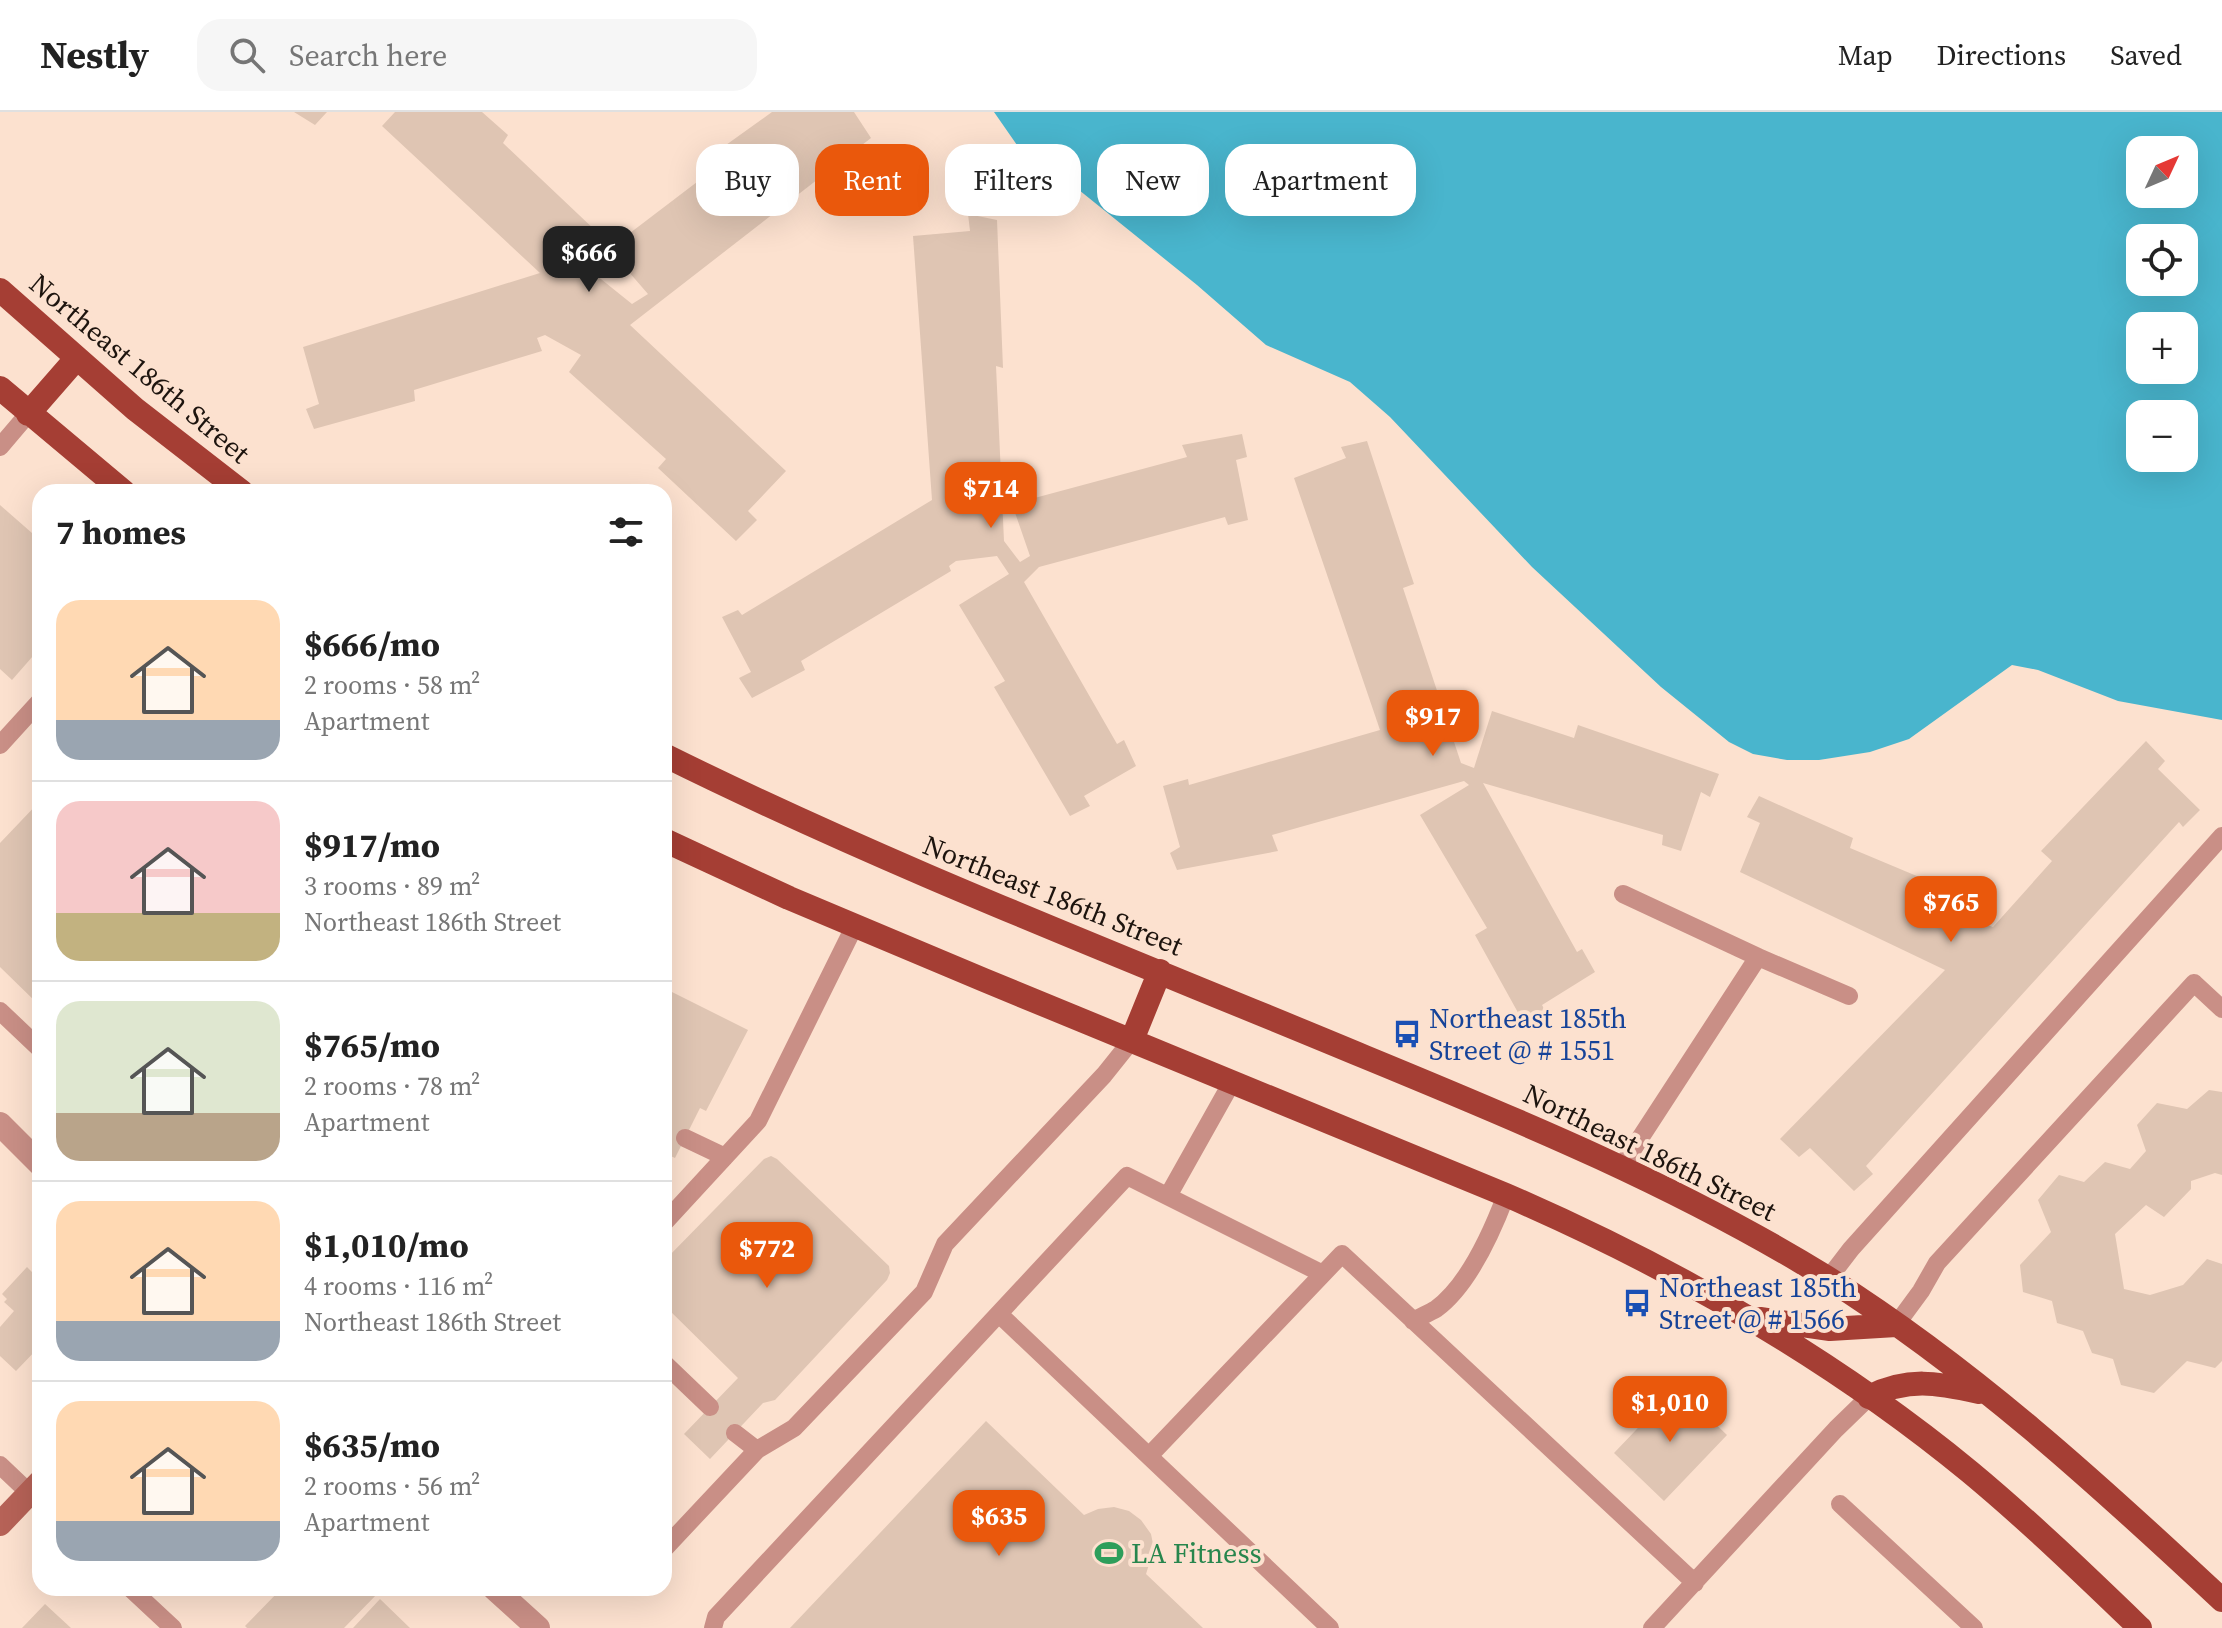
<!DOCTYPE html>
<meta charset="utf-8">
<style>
body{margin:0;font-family:"Source Serif 4",serif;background:#f6f6f6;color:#222;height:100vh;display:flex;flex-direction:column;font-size:30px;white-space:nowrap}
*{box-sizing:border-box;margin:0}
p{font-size:26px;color:#767676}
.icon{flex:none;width:44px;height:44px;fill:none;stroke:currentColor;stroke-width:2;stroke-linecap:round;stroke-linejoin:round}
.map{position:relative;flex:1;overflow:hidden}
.sheet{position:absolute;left:32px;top:372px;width:640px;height:1112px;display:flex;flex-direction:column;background:#fff;border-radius:24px;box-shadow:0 8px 32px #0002}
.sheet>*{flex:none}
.hud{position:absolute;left:696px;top:32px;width:760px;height:72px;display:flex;gap:16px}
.needle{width:52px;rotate:46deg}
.tools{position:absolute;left:2126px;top:24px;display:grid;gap:16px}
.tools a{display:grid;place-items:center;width:72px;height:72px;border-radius:16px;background:#fff;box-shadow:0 8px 32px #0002;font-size:40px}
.price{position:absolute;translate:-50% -68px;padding:0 18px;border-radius:16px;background:#ea580c;color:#fff;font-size:26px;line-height:52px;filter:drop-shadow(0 2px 4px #0008)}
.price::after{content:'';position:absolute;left:50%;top:48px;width:24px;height:18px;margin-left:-12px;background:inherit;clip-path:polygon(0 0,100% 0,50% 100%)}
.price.current{background:#222;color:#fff}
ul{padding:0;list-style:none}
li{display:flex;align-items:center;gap:24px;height:200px;padding:0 24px}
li+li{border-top:2px solid #e0e0e0}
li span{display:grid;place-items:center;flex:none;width:224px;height:160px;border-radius:24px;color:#555}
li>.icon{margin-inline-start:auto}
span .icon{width:96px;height:96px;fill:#fffc;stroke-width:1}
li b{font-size:34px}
h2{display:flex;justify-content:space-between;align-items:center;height:96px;padding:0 24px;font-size:34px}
.pill{padding:0 28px;border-radius:24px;background:#fff;box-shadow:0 8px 32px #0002;font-size:28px;line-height:72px}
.pill.current{background:#ea580c;color:#fff}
header{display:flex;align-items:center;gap:48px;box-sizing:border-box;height:112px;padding:0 40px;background:#fff;border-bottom:2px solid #e0e0e0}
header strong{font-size:38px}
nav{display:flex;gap:44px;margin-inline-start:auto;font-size:28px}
.search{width:560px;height:72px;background:#f6f6f6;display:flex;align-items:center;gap:20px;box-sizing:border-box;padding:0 28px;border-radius:24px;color:#767676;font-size:30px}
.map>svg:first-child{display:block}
.water{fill:#49b5cd;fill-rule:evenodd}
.building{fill:#dfc5b3}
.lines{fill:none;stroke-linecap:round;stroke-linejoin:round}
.lane{stroke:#c98f86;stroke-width:18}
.street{stroke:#c98f86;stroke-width:24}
.secondary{stroke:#b66257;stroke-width:24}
.primary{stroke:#a53e34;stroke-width:24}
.labels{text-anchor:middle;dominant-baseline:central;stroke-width:8;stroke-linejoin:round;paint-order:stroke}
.street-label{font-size:28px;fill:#1d140e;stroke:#fce1cf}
.transit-label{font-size:28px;fill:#164399;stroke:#fce1cf;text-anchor:start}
.leisure-label{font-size:28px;fill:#27864d;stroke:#fce1cf;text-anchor:start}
</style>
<header>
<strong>Nestly</strong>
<div class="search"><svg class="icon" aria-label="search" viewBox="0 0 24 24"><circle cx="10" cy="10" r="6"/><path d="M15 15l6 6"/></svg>Search here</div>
<nav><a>Map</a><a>Directions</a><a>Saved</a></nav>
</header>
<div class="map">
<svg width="2222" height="1516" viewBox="0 0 2222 1516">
<rect width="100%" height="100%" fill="#fce1cf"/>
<path class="water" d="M 994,0 L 2222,0 L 2222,608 L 2118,589 L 2038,558 L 2012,553 L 1909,627 L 1870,640 L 1819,648 L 1787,648 L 1753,642 L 1729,630 L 1661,575 L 1532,455 L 1390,305 L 1350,270 L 1266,233 L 1197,173 L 1079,78 L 1019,36 ZM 2140,38 L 2184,38 L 2184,82 L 2140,82 ZM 2140,126 L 2184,126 L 2184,170 L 2140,170 ZM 2140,214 L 2184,214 L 2184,258 L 2140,258 ZM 2140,302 L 2184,302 L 2184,346 L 2140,346 Z"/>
<path class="building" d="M 294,0 L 327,0 L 315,13 Z
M 395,0 L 482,0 L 508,23 L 503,31 L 597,120 L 576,147 L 632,192 L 648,182 L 609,137 L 718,54 L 712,43 L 772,0 L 854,0 L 871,26 L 630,213 L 786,359 L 748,399 L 757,408 L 736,429 L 658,356 L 666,347 L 569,260 L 581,243 L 545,223 L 537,226 L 542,239 L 414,278 L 415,289 L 314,317 L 306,297 L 319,292 L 303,235 L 540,161 L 382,14 Z
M 968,102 L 997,108 L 1003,256 L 996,254 L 1004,429 L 1020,450 L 1030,444 L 1012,392 L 1187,345 L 1182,333 L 1242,322 L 1247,345 L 1236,348 L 1248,408 L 1228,413 L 1225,405 L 1039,455 L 1024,470 L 1117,632 L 1124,628 L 1136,654 L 1084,684 L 1090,694 L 1070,704 L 994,575 L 1005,569 L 959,493 L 1009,462 L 997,444 L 956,449 L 949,454 L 951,459 L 801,549 L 805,558 L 752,586 L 739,566 L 751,560 L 722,505 L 738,498 L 742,503 L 932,388 L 913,124 L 970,119 Z
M 1367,329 L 1414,472 L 1403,476 L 1461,651 L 1474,656 L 1492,599 L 1574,626 L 1578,613 L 1719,662 L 1710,685 L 1701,680 L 1681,739 L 1662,733 L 1663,723 L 1483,671 L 1577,840 L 1582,837 L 1595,860 L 1542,893 L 1548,904 L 1526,915 L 1475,823 L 1487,816 L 1420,703 L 1469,673 L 1464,669 L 1272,723 L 1278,739 L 1177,758 L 1170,741 L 1180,735 L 1163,674 L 1188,667 L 1189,673 L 1380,618 L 1294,366 L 1346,346 L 1341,335 Z
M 0,393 L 40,428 L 40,536 L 12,568 L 0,557 Z
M 2146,629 L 2165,649 L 2158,657 L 2200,698 L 2183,715 L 2179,710 L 1866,1054 L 1873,1062 L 1854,1079 L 1810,1036 L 1799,1045 L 1780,1027 L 1945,858 L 1740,760 L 1760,711 L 1747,705 L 1759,684 L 1853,726 L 1850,736 L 1974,788 L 1970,807 L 1993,815 L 2052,749 L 2041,739 Z
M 40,689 L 40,894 L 0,855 L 0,731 Z
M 664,876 L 748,918 L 706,999 L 700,996 L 675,1046 L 664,1041 Z
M 2209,978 L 2222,980 L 2222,1063 L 2215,1061 L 2191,1069 L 2191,1077 L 2164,1105 L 2146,1093 L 2115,1122 L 2124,1177 L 2150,1183 L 2183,1173 L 2207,1147 L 2222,1152 L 2222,1249 L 2215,1256 L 2187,1249 L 2154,1281 L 2121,1273 L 2113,1247 L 2092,1241 L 2083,1219 L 2057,1211 L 2052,1189 L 2023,1180 L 2020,1153 L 2051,1120 L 2038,1088 L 2059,1063 L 2084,1070 L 2105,1050 L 2130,1057 L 2146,1039 L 2137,1013 L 2157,991 L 2187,997 Z
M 771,1044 L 777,1047 L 889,1154 L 890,1161 L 887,1168 L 775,1288 L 763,1291 L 710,1347 L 684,1322 L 738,1266 L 664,1193 L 664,1149 L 764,1047 Z
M 27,1155 L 40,1168 L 40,1234 L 16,1259 L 0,1244 L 0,1215 L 14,1199 L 4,1190 L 7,1187 L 2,1182 Z
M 1677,1275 L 1727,1323 L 1664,1389 L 1614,1341 Z
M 986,1309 L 1084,1403 L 1098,1397 L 1114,1395 L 1129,1399 L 1141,1408 L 1151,1422 L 1154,1437 L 1146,1462 L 1203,1516 L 790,1516 Z
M 282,1476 L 333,1476 L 336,1479 L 339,1476 L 373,1476 L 378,1481 L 344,1516 L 247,1516 L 245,1514 Z
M 380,1487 L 410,1516 L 353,1516 Z
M 45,1492 L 71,1516 L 22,1516 Z"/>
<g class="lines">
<path class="lane" d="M 0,335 L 28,302
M 0,633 L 40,589
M 1758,845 L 1849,884
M 0,899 L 40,937
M 685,1026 L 725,1045
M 1622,1054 L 1758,845 L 1623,782
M 1168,1084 L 1232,970
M 664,1111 L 758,1009 L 855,813
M 1828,1167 L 1851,1137 L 2222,724
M 999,1202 L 1330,1516
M 1413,1209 C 1420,1205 1429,1201 1436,1197 C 1469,1173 1492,1120 1506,1083
M 1896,1213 L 1921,1179 L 1937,1151 L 2194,871 L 2222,897
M 664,1251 L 710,1295
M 735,1321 L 757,1338
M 1149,1344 L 1342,1142 L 1695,1471
M 0,1353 L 40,1391
M 1840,1392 L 1974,1516
M 664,1437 L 757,1338 L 794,1316 L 924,1180 L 945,1132 L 1104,963 L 1132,928
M 130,1476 L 173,1516
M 713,1516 L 716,1505 L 1127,1064 L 1323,1162
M 1652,1516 L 1836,1317 L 1869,1285"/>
<path class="street" d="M 0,1012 L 40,1052
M 494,1476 L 538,1516"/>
<path class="secondary" d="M 0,1412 L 40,1370"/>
<path class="primary" d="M 0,178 L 135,297 L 242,380
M 0,276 L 124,380
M 28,302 L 76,247
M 664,643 C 892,756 1130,847 1365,945 C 1523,1010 1680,1075 1826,1165 C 1971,1256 2098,1372 2222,1488
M 664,728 L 789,786 L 984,868 L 1506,1083 C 1672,1155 1830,1245 1970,1360 C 2029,1409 2085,1463 2140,1516
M 1132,928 L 1160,859
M 1760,1207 L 1830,1217 L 1896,1213
M 1869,1285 C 1908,1265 1937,1271 1979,1280"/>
</g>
<defs>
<symbol id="bus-bare" viewBox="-9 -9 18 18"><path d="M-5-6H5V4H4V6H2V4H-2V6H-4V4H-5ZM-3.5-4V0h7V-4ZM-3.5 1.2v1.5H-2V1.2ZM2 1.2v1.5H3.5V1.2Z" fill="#1a4fb4" stroke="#fce1cf" stroke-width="2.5" paint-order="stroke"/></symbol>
<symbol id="stadium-bare" viewBox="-9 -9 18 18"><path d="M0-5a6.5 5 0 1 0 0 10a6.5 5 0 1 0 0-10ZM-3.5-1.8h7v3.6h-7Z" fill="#2e9e5b" stroke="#fce1cf" stroke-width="2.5" paint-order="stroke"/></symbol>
</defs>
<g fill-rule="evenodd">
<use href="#bus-bare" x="1387" y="902" width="40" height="40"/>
<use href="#bus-bare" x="1617" y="1171" width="40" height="40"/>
<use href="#stadium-bare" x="1089" y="1421" width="40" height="40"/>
</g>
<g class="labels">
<g class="street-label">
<text transform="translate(140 256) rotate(40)">Northeast 186th Street</text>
<text transform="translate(1053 783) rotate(22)">Northeast 186th Street</text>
<text transform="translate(1650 1040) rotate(26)">Northeast 186th Street</text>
</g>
<g class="transit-label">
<text x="1429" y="906">Northeast 185th<tspan x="1429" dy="32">Street @ # 1551</tspan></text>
<text x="1659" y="1175">Northeast 185th<tspan x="1659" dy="32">Street @ # 1566</tspan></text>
</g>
<g class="leisure-label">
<text x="1131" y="1441">LA Fitness</text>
</g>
</g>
</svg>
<div class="tools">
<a><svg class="needle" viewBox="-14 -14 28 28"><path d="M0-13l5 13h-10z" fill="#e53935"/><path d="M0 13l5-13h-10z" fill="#767676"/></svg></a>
<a><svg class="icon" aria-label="locate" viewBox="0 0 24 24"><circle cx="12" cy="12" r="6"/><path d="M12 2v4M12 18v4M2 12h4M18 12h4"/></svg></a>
<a>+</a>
<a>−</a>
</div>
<b class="price current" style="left:589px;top:182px">$666</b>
<b class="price" style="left:991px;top:418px">$714</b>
<b class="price" style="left:1433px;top:646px">$917</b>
<b class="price" style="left:1951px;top:832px">$765</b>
<b class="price" style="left:767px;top:1178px">$772</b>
<b class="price" style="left:1670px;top:1332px">$1,010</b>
<b class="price" style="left:999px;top:1446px">$635</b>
<div class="hud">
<a class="pill">Buy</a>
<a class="pill current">Rent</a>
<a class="pill">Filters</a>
<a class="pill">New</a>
<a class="pill">Apartment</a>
</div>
<section class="sheet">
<h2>7 homes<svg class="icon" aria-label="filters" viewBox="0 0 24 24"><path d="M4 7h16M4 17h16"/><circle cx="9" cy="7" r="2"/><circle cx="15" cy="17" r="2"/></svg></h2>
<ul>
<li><span style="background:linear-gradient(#ffd9b3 75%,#9aa5b1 0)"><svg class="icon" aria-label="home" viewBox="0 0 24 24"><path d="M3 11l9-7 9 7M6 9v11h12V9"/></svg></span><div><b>$666/mo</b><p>2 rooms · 58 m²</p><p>Apartment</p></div></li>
<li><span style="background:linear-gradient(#f6c9c9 70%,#c2b280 0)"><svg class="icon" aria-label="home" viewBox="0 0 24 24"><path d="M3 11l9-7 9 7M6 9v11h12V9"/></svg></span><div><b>$917/mo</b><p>3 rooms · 89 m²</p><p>Northeast 186th Street</p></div></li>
<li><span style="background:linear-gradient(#dfe7d0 70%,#b9a48a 0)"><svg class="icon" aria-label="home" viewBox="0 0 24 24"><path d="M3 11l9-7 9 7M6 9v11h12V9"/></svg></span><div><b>$765/mo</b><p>2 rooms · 78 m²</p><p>Apartment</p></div></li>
<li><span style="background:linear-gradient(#ffd9b3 75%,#9aa5b1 0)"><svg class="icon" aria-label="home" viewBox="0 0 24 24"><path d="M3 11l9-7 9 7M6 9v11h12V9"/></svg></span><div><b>$1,010/mo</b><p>4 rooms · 116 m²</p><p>Northeast 186th Street</p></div></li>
<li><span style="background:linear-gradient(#ffd9b3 75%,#9aa5b1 0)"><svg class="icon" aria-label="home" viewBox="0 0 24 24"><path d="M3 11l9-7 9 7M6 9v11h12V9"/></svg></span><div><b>$635/mo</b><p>2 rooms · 56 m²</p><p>Apartment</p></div></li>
</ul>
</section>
</div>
